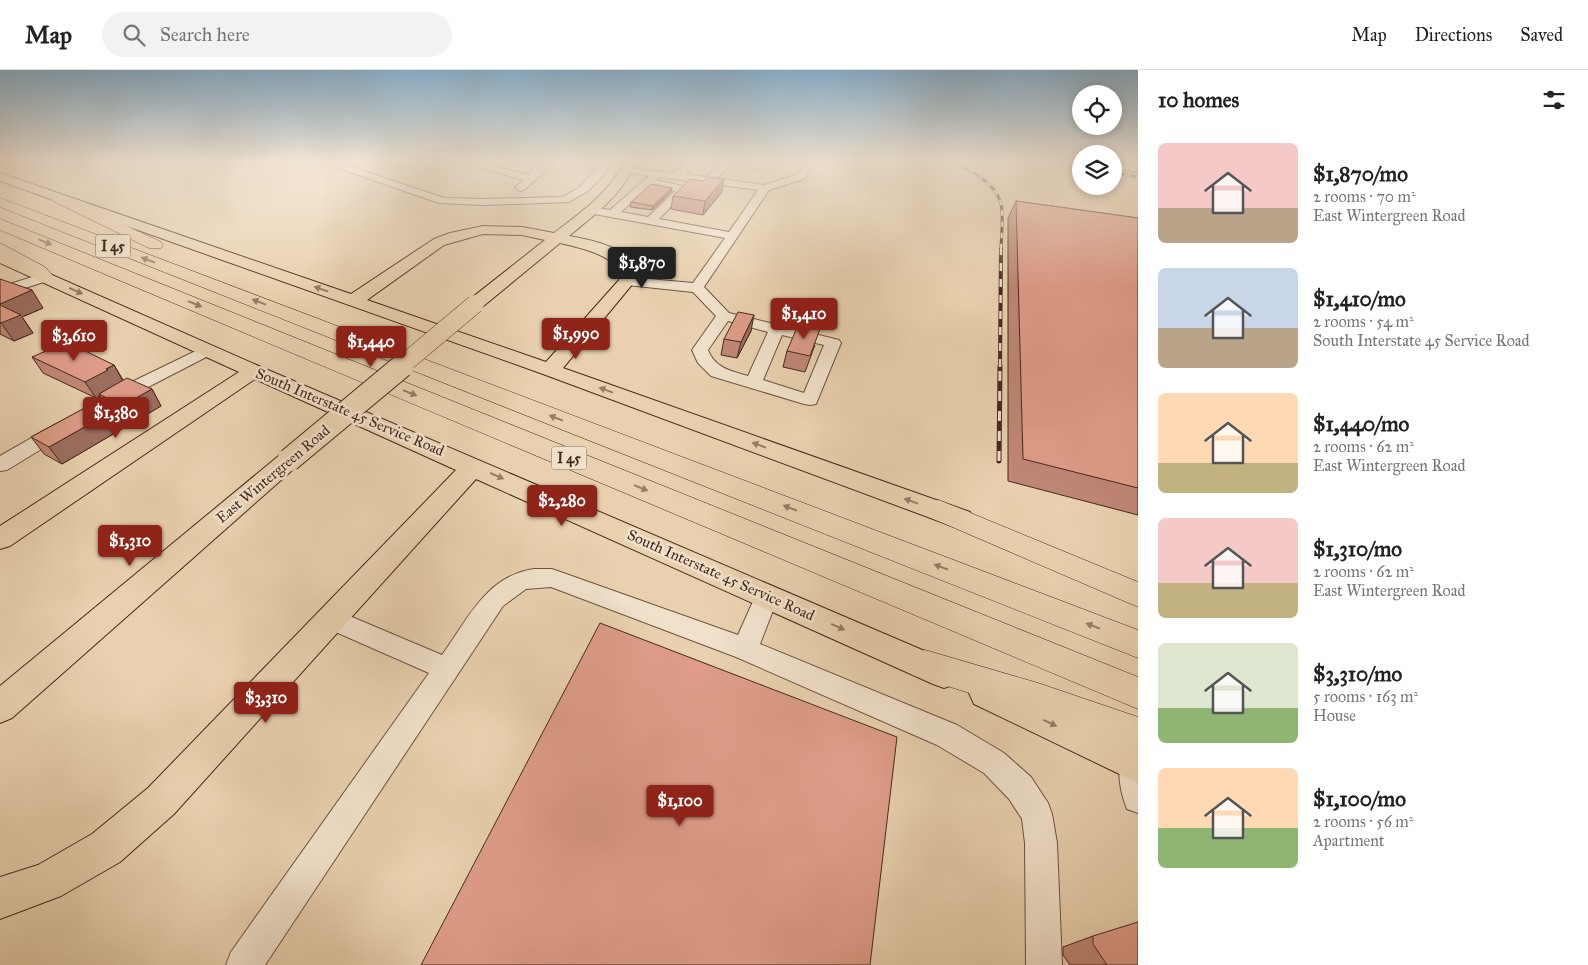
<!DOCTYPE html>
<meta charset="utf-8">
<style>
body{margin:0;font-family:"IM FELL Great Primer",serif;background:#f2f2f2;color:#222;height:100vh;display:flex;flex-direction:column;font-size:19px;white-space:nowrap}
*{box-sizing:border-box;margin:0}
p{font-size:16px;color:#767676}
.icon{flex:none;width:28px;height:28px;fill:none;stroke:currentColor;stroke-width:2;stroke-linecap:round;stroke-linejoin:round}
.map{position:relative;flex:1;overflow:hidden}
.sheet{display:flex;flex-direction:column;background:#fff;width:450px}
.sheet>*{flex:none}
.buttons{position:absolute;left:1072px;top:15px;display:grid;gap:10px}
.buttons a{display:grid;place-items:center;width:50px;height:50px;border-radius:50%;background:#fff;box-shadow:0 2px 8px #0003;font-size:25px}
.price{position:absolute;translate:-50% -42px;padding:0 11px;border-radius:5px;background:#8f2418;color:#fff;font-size:16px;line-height:32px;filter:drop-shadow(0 1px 2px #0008)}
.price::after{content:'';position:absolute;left:50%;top:30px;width:15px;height:11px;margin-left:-8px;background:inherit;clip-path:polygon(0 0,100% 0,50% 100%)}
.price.active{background:#222;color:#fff}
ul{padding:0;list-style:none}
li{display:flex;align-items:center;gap:15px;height:125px;padding:0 20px}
li span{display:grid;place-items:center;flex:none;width:140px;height:100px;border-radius:8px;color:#555}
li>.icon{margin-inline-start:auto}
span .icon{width:60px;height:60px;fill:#fffc;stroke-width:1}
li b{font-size:21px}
h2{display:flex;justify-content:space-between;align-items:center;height:60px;padding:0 20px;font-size:21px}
header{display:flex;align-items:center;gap:30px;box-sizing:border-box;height:70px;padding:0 25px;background:#fff;border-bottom:1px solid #e0e0e0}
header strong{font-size:24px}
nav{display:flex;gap:28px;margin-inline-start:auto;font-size:18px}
.search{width:350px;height:45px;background:#f2f2f2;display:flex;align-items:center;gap:12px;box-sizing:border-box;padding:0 18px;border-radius:28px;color:#767676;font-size:19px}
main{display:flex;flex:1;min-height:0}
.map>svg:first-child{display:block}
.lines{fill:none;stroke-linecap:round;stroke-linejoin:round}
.minor-tunnel{stroke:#c8af92;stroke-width:11;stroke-dasharray:11 5.5;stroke-linecap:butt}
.minor-casing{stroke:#6d5342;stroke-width:2}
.major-casing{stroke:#44291e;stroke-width:2}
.highway-casing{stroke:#44291e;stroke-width:1}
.minor{fill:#f1e1cb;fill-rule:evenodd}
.major{fill:#e9d1af;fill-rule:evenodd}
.highway{fill:#e9d1af;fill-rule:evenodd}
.rail-far2-casing{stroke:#44291e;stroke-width:3}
.rail-far1-casing{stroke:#44291e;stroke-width:4}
.rail-casing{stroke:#44291e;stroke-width:5}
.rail-far2{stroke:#f1e1cb;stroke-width:2;stroke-dasharray:5.5;stroke-linecap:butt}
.rail-far1{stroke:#f1e1cb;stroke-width:2.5;stroke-dasharray:8;stroke-linecap:butt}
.rail{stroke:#f1e1cb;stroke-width:3;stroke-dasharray:10;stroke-linecap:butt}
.major-bridge-far1-casing{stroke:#44291e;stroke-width:19;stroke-linecap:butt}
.major-bridge-casing{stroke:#44291e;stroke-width:25;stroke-linecap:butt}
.major-bridge-far1{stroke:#e9d1af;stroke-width:18}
.major-bridge{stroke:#e9d1af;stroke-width:23}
.wall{fill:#c08776;stroke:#44291e}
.shaded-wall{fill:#9c6e60;stroke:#44291e}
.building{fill:#df9d89;stroke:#44291e}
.oneway{fill:#967d66}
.labels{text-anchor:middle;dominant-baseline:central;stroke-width:5;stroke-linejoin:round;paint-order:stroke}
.shield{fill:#f1e1cb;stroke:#786052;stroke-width:1}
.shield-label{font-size:14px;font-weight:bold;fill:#44291e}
.street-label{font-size:15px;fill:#44291e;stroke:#f1e1cb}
</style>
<header>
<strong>Map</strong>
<div class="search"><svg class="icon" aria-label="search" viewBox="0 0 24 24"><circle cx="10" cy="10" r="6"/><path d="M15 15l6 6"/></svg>Search here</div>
<nav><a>Map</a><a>Directions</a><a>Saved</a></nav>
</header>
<main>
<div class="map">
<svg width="1138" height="895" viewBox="0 0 1138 895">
<rect width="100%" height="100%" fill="#e9d1af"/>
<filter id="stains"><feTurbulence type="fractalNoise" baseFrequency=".004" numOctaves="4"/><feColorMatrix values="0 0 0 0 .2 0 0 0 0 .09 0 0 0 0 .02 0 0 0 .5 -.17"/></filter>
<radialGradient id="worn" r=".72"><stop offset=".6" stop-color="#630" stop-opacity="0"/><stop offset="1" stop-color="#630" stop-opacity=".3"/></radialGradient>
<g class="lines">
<path class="minor-tunnel" d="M 711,93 L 714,90"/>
<defs>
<path id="minor" d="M 315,90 L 331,90 L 444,128 L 484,129 L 563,127 L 580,117 L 604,90 L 614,90 L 602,107 L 588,121 L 569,132 L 484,135 L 439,133 Z
M 454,90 L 472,90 L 528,105 L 542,90 L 553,90 L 542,104 L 524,120 L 520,121 L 515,118 L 523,110 Z
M 689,90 L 700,90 L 685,104 L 706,107 L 726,90 L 737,90 L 717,108 L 764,115 L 796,105 L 808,90 L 818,90 L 804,109 L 769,120 L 704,217 L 729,243 L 839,270 L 841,273 L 816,334 L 810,335 L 804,334 L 711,306 L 698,293 L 692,280 L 716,246 L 693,222 L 627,215 L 620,211 L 627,207 L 693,213 L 725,168 L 589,143 L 583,140 L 589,137 L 610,140 L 649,106 L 624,102 L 624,98 L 675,103 ZM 660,107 L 758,120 L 729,162 L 659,149 L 688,119 L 687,117 L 656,110 ZM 650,116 L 675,121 L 648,147 L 621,142 ZM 728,251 L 768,262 L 748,306 C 731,301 715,298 708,280 ZM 782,265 L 824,275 L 804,323 L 763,310 Z
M 756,90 L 767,90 L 760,98 L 756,99 L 751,96 Z
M 1114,92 L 1138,96 L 1138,102 L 1114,98 Z
M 45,203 L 52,207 L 50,210 L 0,226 L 0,217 Z
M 208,275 L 214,277 L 216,280 L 214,283 L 121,331 L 115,332 L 109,331 L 106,327 L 109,323 Z
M 61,353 L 68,355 L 70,359 L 68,363 L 7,400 L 0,401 L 0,386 L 54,355 Z
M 534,499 L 552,499 L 738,565 L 759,518 L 767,515 L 775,518 L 779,525 L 760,574 L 957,655 L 1004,683 L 1031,707 L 1048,733 L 1052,744 L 1057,773 L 1062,895 L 1026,895 L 1025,773 L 1022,749 L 1009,729 L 984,703 L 937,675 L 736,587 L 551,517 L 526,519 L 503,536 L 265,895 L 226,895 L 231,882 L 429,603 L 322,556 L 319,549 L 322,542 L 331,539 L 340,542 L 442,585 C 468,549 486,506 534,499 Z
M 1133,678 L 1138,680 L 1138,743 L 1127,739 C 1120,722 1116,699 1123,682 Z"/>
<path id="major" d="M 626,90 L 638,90 C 619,128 600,140 569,166 C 592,170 622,176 636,197 L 635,211 L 563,298 L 970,442 L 974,449 L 970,456 L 961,458 L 952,456 L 543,304 L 0,111 L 0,103 L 351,224 L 434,169 L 450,163 L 483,156 L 522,157 L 554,163 C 585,139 606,126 626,90 ZM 483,164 L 522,165 L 545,170 L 469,230 L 466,234 L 469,238 L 475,239 L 481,238 L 560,173 C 582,178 603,183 620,198 L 619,210 L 546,292 L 367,230 L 444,175 Z
M 0,182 L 261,297 L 955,594 L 960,604 L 955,614 L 944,618 L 933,614 L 476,409 L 174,744 L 120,792 L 61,826 L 0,849 L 0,807 L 38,795 L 92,764 L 148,718 L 456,400 L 255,309 L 10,476 L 0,479 L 0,456 L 239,302 L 0,193 Z
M 289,382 L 297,384 L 301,390 L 297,396 L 12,648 L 0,653 L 0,616 L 281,384 Z
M 986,608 L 1138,677 L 1138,713 L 974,634 L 969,623 L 974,612 Z"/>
<path id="highway" d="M 58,124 L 161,172 L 163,175 L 161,178 L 149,178 L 53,131 L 51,128 L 53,125 Z
M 0,128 L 1138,560 L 1138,588 L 0,137 Z
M 0,149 L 1138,607 L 1138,639 L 0,160 Z
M 0,173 L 45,197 L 54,207 L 51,211 L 45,212 L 39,211 L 33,205 L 0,185 Z
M 939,430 L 1138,512 L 1138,537 L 929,447 L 925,440 L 929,433 Z
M 925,580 L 1038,613 L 1138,647 L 1138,681 L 1038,645 L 913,605 L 908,595 L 913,585 Z"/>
</defs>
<use href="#minor" class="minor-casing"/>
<use href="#major" class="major-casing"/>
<use href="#highway" class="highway-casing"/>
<use href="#minor" class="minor"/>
<use href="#major" class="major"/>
<use href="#highway" class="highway"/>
<defs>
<path id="rail-far2" d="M 949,90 C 967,98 996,112 1001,134 C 1004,148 1001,166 1001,181
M 1043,90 L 1081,97
M 1114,103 L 1138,107"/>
<path id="rail-far1" d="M 1000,297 L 1001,179"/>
<path id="rail" d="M 999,391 L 1000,296"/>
</defs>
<use href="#rail-far2" class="rail-far2-casing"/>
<use href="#rail-far1" class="rail-far1-casing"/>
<use href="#rail" class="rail-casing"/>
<use href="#rail-far2" class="rail-far2"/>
<use href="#rail-far1" class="rail-far1"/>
<use href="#rail" class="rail"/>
<defs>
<path id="major-bridge-far1" d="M 400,297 L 475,234"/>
<path id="major-bridge" d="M 289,390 L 402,296"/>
</defs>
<use href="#major-bridge-far1" class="major-bridge-far1-casing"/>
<use href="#major-bridge" class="major-bridge-casing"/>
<use href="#major-bridge-far1" class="major-bridge-far1"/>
<use href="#major-bridge" class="major-bridge"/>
</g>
<path class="wall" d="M 672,118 L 671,122 L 652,140 L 630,137 L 631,132 Z
M 722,122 L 703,145 L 671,139 L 673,126 Z
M 1016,131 L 1138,148 L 1138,445 L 1008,411 L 1008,148 Z
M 0,209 L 43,238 L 22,247 L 33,263 L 14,271 L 0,264 Z
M 751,261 L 737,288 L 721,285 L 724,269 Z
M 815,275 L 805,302 L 783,297 L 787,281 Z
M 32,287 L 114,295 L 123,310 L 152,319 L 161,336 L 62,394 L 44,384 L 31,367 L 102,329 L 100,326 L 96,328 L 43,303 Z
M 1093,866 L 1138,895 L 1070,895 L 1063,885 L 1063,877 Z"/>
<path class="shaded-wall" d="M 724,109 L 722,122 L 703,145 L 705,131 Z
M 672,118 L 671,122 L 652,140 L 653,136 Z
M 32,220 L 43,238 L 22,247 L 33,263 L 14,271 L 1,253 L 0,234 Z
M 754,245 L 751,261 L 737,288 L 741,272 Z
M 114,295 L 123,311 L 99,324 L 100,326 L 96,328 L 85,312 L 106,299 Z
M 152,319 L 161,336 L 62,394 L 49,377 Z"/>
<path class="building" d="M 707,107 L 724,109 L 705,131 L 673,126 L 690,109 L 704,111 Z
M 651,114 L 672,118 L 653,136 L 631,132 Z
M 1016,131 L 1138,148 L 1138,418 L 1023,389 Z
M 0,209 L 32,220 L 0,234 Z
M 0,235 L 21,245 L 1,253 L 0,252 Z
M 738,242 L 754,245 L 741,272 L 724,269 Z
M 798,255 L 820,259 L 810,286 L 787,281 Z
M 67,272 L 114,295 L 106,299 L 108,300 L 85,312 L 32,287 Z
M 127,308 L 152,319 L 49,377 L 31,367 L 105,327 L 99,324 Z
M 600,553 L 897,667 L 870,895 L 421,895 Z
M 1138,852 L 1138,895 L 1107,895 L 1093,874 L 1093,866 Z"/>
<defs><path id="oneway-solid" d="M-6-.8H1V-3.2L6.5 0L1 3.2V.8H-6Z" transform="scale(1.25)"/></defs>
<g class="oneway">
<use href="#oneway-solid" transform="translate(45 172) rotate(22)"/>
<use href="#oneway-solid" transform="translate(148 190) rotate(-159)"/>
<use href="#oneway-solid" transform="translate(321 219) rotate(-161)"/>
<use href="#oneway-solid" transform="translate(76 221) rotate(24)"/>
<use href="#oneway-solid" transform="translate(259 232) rotate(-159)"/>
<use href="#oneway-solid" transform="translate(195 234) rotate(22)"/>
<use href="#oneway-solid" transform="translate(606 320) rotate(-160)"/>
<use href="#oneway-solid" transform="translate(410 323) rotate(22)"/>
<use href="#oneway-solid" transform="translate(556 348) rotate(-159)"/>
<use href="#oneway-solid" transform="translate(759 375) rotate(-160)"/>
<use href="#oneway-solid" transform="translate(497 406) rotate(24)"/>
<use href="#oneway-solid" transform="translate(641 418) rotate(22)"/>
<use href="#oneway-solid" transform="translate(911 431) rotate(-160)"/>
<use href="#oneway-solid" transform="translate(790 438) rotate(-159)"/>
<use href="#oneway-solid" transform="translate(941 497) rotate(-159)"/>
<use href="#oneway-solid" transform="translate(1093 556) rotate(-159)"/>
<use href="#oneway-solid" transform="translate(838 557) rotate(24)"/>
<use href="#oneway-solid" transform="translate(1050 653) rotate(25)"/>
</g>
<linearGradient id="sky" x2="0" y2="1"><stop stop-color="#89b4d3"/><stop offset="0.42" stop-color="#f5eadb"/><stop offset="1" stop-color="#f5eadb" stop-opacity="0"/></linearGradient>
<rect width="1138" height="216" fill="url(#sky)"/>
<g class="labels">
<g class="shield">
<rect x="95.5" y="164.5" width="35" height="23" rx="4"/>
<rect x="551.5" y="376.5" width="35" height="23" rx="4"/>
</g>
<g class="shield-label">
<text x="113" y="176">I 45</text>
<text x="569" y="388">I 45</text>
</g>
<g class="street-label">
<text transform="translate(350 342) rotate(23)">South Interstate 45 Service Road</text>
<text transform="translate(273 404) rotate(-40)">East Wintergreen Road</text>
<text transform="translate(721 505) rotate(24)">South Interstate 45 Service Road</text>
</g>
</g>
<rect width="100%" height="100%" filter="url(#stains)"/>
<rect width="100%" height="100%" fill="url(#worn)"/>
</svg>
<div class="buttons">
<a><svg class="icon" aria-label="locate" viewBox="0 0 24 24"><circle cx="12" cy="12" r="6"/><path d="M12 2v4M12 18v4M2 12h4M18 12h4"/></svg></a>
<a><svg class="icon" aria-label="layers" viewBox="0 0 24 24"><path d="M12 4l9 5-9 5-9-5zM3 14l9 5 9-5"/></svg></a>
</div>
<b class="price active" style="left:642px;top:219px">$1,870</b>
<b class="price" style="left:804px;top:270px">$1,410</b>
<b class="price" style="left:576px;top:290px">$1,990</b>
<b class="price" style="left:74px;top:292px">$3,610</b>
<b class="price" style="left:371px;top:298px">$1,440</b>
<b class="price" style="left:116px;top:369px">$1,380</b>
<b class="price" style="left:562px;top:457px">$2,280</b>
<b class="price" style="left:130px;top:497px">$1,310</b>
<b class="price" style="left:266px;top:654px">$3,310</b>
<b class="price" style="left:680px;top:757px">$1,100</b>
</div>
<section class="sheet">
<h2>10 homes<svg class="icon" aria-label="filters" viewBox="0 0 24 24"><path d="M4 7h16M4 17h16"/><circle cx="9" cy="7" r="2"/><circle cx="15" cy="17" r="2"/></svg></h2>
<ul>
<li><span style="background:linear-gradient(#f6c9c9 65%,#b9a48a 0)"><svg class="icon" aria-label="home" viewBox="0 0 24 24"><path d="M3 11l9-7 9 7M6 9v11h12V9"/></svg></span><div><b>$1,870/mo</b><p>2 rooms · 70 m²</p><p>East Wintergreen Road</p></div></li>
<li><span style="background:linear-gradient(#c9d6e8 60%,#b9a48a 0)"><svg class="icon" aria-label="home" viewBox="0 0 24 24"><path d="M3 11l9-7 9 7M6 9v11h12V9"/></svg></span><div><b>$1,410/mo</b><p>2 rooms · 54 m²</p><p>South Interstate 45 Service Road</p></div></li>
<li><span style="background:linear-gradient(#ffd9b3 70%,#c2b280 0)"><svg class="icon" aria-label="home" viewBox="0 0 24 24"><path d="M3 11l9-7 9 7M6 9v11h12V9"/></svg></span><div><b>$1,440/mo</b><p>2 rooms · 62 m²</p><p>East Wintergreen Road</p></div></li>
<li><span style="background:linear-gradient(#f6c9c9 65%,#c2b280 0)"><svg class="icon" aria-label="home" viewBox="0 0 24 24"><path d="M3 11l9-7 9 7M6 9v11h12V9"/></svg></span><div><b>$1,310/mo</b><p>2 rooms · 62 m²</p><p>East Wintergreen Road</p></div></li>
<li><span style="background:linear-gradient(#dfe7d0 65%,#8fb573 0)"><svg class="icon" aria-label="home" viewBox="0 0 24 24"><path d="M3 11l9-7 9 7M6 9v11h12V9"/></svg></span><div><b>$3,310/mo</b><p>5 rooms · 163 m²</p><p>House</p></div></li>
<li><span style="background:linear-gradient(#ffd9b3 60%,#8fb573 0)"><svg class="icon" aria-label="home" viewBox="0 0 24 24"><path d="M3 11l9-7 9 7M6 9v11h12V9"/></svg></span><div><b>$1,100/mo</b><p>2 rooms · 56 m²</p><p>Apartment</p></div></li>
</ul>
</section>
</main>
